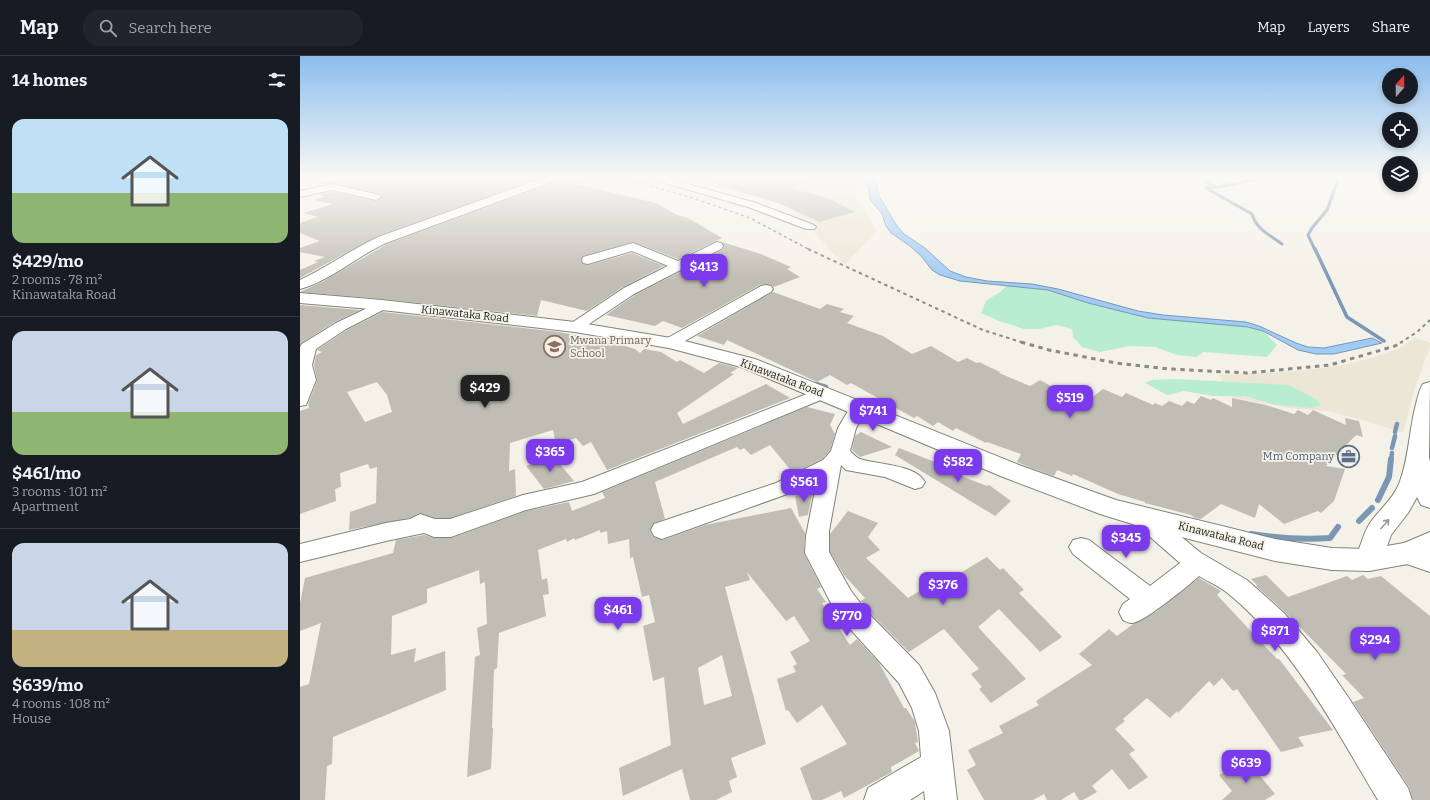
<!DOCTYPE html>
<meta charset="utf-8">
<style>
body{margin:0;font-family:Bitter,serif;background:#20242c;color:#f1f3f6;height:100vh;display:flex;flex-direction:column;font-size:15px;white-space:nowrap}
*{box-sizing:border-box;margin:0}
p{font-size:13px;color:#9ea1a6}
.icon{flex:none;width:22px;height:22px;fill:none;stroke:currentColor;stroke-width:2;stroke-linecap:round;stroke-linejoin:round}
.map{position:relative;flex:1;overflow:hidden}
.details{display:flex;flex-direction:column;background:#171b24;width:300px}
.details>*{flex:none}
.needle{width:26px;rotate:20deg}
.buttons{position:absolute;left:1082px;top:12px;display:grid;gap:8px}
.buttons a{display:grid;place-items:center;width:36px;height:36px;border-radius:50%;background:#171b24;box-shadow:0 2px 6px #0003;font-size:20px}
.price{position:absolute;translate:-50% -34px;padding:0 9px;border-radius:8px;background:#7c3aed;color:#fff;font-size:13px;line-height:26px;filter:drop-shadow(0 1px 2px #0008)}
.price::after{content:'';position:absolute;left:50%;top:24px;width:12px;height:9px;margin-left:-6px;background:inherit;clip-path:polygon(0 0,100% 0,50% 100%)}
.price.active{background:#222;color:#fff}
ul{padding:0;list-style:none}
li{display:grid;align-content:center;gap:8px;height:212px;padding:0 12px}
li+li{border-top:1px solid #363941}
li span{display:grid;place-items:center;height:124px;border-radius:12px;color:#555}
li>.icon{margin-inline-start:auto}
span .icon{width:72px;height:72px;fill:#fffc;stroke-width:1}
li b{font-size:17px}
h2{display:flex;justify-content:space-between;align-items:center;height:48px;padding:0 12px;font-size:17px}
header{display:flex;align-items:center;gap:24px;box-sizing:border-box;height:56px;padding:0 20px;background:#171b24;border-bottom:1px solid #363941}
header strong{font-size:19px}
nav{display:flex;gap:22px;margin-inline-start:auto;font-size:14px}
.search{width:280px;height:36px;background:#20242c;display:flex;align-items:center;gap:10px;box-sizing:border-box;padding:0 14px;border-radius:16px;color:#9ea1a6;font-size:15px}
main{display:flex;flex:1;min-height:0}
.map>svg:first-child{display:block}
.built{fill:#ebe6d5}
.green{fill:#b9edd1}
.water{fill:#a0cbf5;stroke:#7a97b4}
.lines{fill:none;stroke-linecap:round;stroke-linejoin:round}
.stream-far3{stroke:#7a97b4;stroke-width:3}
.stream-far2{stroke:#7a97b4;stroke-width:3.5}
.stream-far1{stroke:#7a97b4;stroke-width:4.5}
.stream{stroke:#7a97b4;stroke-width:6}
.building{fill:#c0bdb4;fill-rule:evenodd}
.minor-casing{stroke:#85827a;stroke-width:2}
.tertiary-casing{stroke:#85827a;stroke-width:2}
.secondary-casing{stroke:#85827a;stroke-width:2}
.minor{fill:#fff;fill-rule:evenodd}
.tertiary{fill:#fff;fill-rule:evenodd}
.secondary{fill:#fff;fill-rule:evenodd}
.rail-far2{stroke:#8c8a84;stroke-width:1.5;stroke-dasharray:3 3;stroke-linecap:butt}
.rail-far1{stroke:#8c8a84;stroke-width:2;stroke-dasharray:3.5 3.5;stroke-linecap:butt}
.rail{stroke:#8c8a84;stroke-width:3;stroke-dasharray:4.5 4.5;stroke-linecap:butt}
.oneway{stroke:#9b9a99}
.labels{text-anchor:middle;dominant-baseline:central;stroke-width:3.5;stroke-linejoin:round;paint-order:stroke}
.street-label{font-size:11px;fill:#201f1c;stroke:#f4f1e8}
.education-label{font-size:11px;fill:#785e54;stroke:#f4f1e8;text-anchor:start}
.service-label{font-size:11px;fill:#4e5e75;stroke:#f4f1e8;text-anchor:end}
</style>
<header>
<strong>Map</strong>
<div class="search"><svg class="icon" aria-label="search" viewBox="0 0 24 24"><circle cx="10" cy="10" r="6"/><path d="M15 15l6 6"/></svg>Search here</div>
<nav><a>Map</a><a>Layers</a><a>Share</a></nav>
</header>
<main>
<section class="details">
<h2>14 homes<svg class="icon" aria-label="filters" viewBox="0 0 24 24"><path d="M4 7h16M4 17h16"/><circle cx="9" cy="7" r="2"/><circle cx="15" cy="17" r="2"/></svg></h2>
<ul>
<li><span style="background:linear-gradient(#bfe0f5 60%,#8fb573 0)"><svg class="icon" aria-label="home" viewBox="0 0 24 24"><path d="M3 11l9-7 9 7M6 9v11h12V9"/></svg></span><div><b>$429/mo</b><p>2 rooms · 78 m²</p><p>Kinawataka Road</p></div></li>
<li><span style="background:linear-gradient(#c9d6e8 65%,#8fb573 0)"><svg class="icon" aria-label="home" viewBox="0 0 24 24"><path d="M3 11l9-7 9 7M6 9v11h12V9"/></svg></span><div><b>$461/mo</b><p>3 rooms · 101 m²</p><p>Apartment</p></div></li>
<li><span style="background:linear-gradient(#c9d6e8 70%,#c2b280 0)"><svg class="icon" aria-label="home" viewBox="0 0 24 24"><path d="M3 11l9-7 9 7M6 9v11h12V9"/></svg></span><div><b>$639/mo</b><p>4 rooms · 108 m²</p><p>House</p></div></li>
</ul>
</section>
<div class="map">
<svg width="1130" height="744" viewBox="0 0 1130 744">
<rect width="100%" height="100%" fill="#f4f1e8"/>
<path class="built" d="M 377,121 L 551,121 L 557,123 L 556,140 L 577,175 L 544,209 L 489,149 Z
M 1115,282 L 1130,287 L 1130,290 L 1114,335 L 1103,377 L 1063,364 L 1027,355 L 989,352 L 931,341 L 919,319 L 997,315 L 1038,310 L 1068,303 L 1083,298 L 1100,292 Z"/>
<path class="green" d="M 707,229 L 748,234 L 788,247 L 848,262 L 948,271 L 963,275 L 977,289 L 967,301 L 903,296 L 897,301 L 877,299 L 855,291 L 830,290 L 800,296 L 782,291 L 773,281 L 772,273 L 757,269 L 739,273 L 724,273 L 699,265 L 681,257 L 686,245 L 700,236 Z
M 875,323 L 989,329 L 1017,344 L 1021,349 L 1011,352 L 972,348 L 946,340 L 913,340 L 884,335 L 867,339 L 845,327 L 852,324 Z"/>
<path class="water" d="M 563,121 L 572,121 L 577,128 L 579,140 L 597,170 L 604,178 L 625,192 L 650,215 L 666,221 L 687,225 L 732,228 L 758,233 L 838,255 L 863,259 L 946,266 L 959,270 L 996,287 L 1008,291 L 1024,292 L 1072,282 L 1082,287 L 1034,298 L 1016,298 L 998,294 L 963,275 L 948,271 L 848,262 L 788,247 L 748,234 L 660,225 L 640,219 L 632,214 L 622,201 L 610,190 L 591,177 L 586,170 L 582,158 L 570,143 L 568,131 Z"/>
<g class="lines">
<path class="stream-far3" d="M 912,121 L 909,125 L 905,126 L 915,130
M 968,121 L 919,131 L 906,132 L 952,158 C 956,173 970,179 982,188
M 1015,194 L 1008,179 L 1012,172 L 1027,154 L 1039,121"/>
<path class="stream-far2" d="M 1015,193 L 1047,261 L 1084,285"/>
<path class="stream-far1" d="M 516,328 L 526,331
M 1095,376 L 1097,368
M 1092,392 L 1095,380
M 1091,404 L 1092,397"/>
<path class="stream" d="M 1078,444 L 1089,421 L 1091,403
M 1059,465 L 1072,452
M 951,478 C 977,482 1003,484 1030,482 L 1038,471"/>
</g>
<path class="building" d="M 41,121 L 243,121 L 77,180 L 0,222 L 0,214 L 18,206 L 14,205 L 25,201 L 0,196 L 0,192 L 20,185 L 0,177 L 0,167 L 18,161 L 4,157 L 33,148 L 14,144 L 25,140 L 17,139 L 32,136 L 76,145 L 82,141 L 80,138 L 32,127 L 10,131 Z
M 254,121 L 282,125 L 276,128 L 356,147 L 377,159 L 388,162 L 422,182 L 378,203 L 333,186 L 283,200 L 281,204 L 282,207 L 288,209 L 332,197 L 364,210 L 323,231 L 287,255 L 241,244 L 237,260 L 82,243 L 0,236 L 22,226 L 87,188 L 255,126 L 256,123 Z
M 403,121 L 518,121 L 491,132 L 530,143 L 555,156 L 519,166 L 481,148 L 403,124 Z
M 422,186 L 461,198 L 491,211 L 487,213 L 500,221 L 474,231 L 471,229 L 466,228 L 460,229 L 382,272 L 363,265 L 355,270 L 306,259 L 335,239 L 422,194 L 424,191 Z
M 473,236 L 520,253 L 527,248 L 544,253 L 540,256 L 554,260 L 547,267 L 583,280 L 612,298 L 631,290 L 658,306 L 667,302 L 677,307 L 679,306 L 700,316 L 699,317 L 730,330 L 740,324 L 783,348 L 803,333 L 822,341 L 826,337 L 853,349 L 855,347 L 862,350 L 869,345 L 882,350 L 887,345 L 894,348 L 901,340 L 911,344 L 913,342 L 932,351 L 932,342 L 966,349 L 994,358 L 998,354 L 1008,359 L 1013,354 L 1046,369 L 1045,362 L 1059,365 L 1063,381 L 1056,379 L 1026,410 L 1045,413 L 1034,445 L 1021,457 L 1018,455 L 984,468 L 959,448 L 955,462 L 921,448 L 901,463 L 895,462 L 891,459 L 845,447 L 845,446 L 818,438 L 773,418 L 772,420 L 757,414 L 754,420 L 734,413 L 717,406 L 721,398 L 687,386 L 686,387 L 656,372 L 653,375 L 638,366 L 633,370 L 617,360 L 614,362 L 551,327 L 547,329 L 530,319 L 517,326 L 427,284 L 424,289 L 397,280 Z
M 0,249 L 60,254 L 35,266 L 0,288 Z
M 83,256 L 259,276 L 315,287 L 335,293 L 340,297 L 344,293 L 361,296 L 377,306 L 380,304 L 404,317 L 419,307 L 438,312 L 430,317 L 434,318 L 377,357 L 383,368 L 466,328 L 490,342 L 307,414 L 291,386 L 283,390 L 276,382 L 256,388 L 253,374 L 210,387 L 209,415 L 215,413 L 216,440 L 150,462 L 135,462 L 119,457 L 110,462 L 49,474 L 50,456 L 76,447 L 77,411 L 70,413 L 68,408 L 40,417 L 41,431 L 35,433 L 36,445 L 0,458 L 0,355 L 9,352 L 8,348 L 17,325 L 14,309 L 16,299 L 22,296 L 17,294 L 47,274 ZM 77,326 L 87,339 L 92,356 L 65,366 L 47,336 Z
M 507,351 L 535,358 L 530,369 L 535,378 L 530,394 L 522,403 L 493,417 L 470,389 L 451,399 L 444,392 L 440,394 L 437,391 L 355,426 L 365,463 L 354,467 L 350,475 L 353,481 L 363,484 L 405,469 L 491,452 L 505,477 L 504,498 L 521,531 L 517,533 L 526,546 L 522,547 L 550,589 L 557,583 L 579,607 L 604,652 L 606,652 L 615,666 L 618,686 L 615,687 L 619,695 L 591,711 L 592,716 L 544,742 L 541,735 L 522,744 L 512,744 L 500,712 L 547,688 L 522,649 L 497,667 L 488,654 L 486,655 L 477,623 L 496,616 L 493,610 L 497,608 L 490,596 L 510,585 L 494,560 L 486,565 L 447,516 L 450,524 L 425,531 L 466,688 L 431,702 L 437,721 L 429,725 L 432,736 L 416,744 L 390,744 L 382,713 L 323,740 L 319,712 L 371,689 L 364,621 L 353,625 L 343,570 L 355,566 L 349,539 L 342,541 L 333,501 L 330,502 L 329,483 L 308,488 L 307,475 L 300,477 L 300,474 L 275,484 L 274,482 L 267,486 L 266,483 L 238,494 L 242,524 L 247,522 L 249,538 L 243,539 L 246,560 L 199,577 L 197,612 L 194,614 L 192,672 L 193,672 L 191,713 L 167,721 L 175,601 L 180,599 L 177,572 L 187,568 L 185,526 L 180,528 L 179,514 L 127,533 L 127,547 L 92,560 L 91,599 L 116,592 L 114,606 L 145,595 L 146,634 L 33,681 L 32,708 L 27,710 L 25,744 L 0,744 L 0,631 L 9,628 L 21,567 L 0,575 L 0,547 L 5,522 L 93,497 L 96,484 L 124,479 L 134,482 L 152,482 L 226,455 L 269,446 L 272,455 L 305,442 L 302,436 ZM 422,599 L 432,640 L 404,649 L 398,612 Z
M 561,376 L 592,391 L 560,401 L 552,394 L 555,380 Z
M 599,392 L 658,415 L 656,418 L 687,430 L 689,429 L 711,445 L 695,460 L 595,399 Z
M 254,401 L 274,425 L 244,433 L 226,410 Z
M 511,434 L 512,439 L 508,459 L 499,461 L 495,440 Z
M 548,455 L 578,467 L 568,481 L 580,494 L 566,502 L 608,542 L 636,525 L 640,529 L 687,501 L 700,514 L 703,512 L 724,534 L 719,537 L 762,581 L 740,596 L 699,553 L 678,571 L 726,623 L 691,647 L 679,633 L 682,631 L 671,618 L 679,613 L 644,573 L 609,596 L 570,557 L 561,545 L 565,542 L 544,519 L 530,496 L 530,478 Z
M 966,519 L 988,541 L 1047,520 L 1052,524 L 1063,519 L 1068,523 L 1081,520 L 1130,560 L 1130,744 L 1113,744 L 1109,731 L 1053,646 L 1064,642 L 1042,619 L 1046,618 L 985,556 L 956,530 L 957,529 L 951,523 Z
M 899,522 L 921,535 L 917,539 L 977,603 L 979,603 L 1033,674 L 998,681 L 1004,690 L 981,696 L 937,633 L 933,635 L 922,622 L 914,630 L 909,625 L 878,657 L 877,655 L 870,662 L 847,642 L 823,663 L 825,665 L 815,673 L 835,694 L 829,698 L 848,721 L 829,734 L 812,713 L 792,730 L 797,736 L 783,744 L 779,744 L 774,736 L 761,744 L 747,744 L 744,738 L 733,744 L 684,744 L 667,714 L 676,709 L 668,694 L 703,677 L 699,670 L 739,649 L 736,645 L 792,609 L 779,598 L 809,573 L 817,580 L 833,568 L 856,556 Z
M 947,704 L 975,738 L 965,744 L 922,744 L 932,735 L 919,719 Z"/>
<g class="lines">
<defs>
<path id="minor" d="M 246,121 L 252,121 L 255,123 L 254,125 L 86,187 C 59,199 28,226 0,233 L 0,224 C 27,211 51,194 78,181 Z
M 349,121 L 363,121 L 456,147 L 514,169 L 516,171 L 514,173 L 506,173 L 448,151 L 351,123 Z
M 32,128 L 80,139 L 81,141 L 76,144 L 32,134 L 0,141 L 0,135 Z
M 417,186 L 421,187 L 423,190 L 421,193 L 334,238 L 280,274 L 275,276 L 270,274 L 267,271 L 270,268 L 324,232 L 368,210 L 332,195 L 288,208 L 283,207 L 282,204 L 283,201 L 333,187 L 378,205 Z
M 466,229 L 471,230 L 473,233 L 471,236 L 376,290 L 370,292 L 364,290 L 362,287 L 364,284 L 461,230 Z
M 82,245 L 87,246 L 89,249 L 87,252 L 46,273 L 16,293 L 12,309 L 16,324 L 6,349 L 0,350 L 0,291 L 2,288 L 36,267 Z
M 522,332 L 528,333 L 531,337 L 528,341 L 294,438 L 226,454 L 151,481 L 134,481 L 124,477 L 86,485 L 0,506 L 0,488 L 86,467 L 110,463 L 120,458 L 135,463 L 150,463 L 223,439 L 282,426 Z
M 558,346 L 564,348 L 567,352 L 556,372 L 550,395 C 553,398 557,402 560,403 C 578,409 615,408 625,426 L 622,431 L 615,433 L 585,421 L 546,414 L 541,409 L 529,475 L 529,496 L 551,535 L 569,558 L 619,609 L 635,637 L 649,675 L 657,744 L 625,744 L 624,735 L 610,744 L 564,744 L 568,732 L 621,701 L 619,675 L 612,652 L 599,627 L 551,574 L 533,551 L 505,497 L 506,480 L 517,424 L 490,437 L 362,483 L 354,480 L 351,474 L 354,468 L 476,427 L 523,404 L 531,395 L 538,372 L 552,348 Z
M 842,453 L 850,455 L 901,497 L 947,524 L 984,557 L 1017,596 L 1048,641 L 1108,732 L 1112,744 L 1078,744 C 1035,673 995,593 930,539 C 921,531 909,526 899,520 C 889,529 843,567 832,567 C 829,567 825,565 823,564 L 819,556 L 823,548 L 830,543 L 773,498 L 769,491 L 773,484 L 781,482 L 789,484 L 850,530 L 880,507 L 834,467 L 831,461 L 834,455 Z"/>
<path id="tertiary" d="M 0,237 L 82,244 L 275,266 L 377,283 L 455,303 L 719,409 L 816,444 L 975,483 L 1032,492 L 1069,493 L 1104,487 L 1130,476 L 1130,499 L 1108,508 L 1069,515 L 1032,514 L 975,505 L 842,471 L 800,458 L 703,421 L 441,311 L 369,292 L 275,276 L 82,254 L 0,247 Z"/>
<path id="secondary" d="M 1130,326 L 1129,401 L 1130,406 L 1130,452 L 1121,449 L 1117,441 L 1108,457 L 1091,479 L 1079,512 L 1069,515 L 1059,512 L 1055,504 C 1060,492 1063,478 1070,467 C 1079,454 1093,443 1099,428 C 1109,403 1109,374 1116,348 C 1118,341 1119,334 1123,328 Z
M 1108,486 L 1130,494 L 1130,516 L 1098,505 L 1094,497 L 1098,489 Z"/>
</defs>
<use href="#minor" class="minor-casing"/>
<use href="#tertiary" class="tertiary-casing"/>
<use href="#secondary" class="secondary-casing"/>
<use href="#minor" class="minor"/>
<use href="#tertiary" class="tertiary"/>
<use href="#secondary" class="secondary"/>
<path class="rail-far2" d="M 321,121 L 396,143 L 450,162 L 510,194"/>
<path class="rail-far1" d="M 508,193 L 683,274 L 724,287
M 1100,287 L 1117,276 L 1130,264"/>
<path class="rail" d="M 721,286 L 749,294 L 816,307 L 870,313 L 947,317 L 1030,309 L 1095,290 L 1102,286"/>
</g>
<defs><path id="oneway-shaft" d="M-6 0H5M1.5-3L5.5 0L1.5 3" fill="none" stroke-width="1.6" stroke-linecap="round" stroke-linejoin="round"/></defs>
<use class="oneway" href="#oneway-shaft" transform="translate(1085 468) rotate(-49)"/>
<linearGradient id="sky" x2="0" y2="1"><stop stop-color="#8bbded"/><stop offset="0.54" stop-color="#faf9f5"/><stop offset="1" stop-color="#faf9f5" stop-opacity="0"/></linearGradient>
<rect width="1130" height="225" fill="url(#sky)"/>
<defs>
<symbol id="school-ring" viewBox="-11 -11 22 22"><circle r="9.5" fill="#f4f1e8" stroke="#8d6e63" stroke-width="1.5"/><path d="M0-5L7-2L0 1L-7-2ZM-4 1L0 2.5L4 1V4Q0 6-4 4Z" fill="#8d6e63"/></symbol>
<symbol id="office-ring" viewBox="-11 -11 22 22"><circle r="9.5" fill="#f4f1e8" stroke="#5c6f8a" stroke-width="1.5"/><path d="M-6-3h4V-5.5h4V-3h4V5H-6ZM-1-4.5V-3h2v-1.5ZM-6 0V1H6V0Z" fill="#5c6f8a"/></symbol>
</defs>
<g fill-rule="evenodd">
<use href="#school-ring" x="242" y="278" width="25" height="25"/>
<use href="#office-ring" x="1036" y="388" width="25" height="25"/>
</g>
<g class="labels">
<g class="street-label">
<text transform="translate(165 258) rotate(6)">Kinawataka Road</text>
<text transform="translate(482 322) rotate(21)">Kinawataka Road</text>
<text transform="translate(921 480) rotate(14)">Kinawataka Road</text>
</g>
<g class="education-label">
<text x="270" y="284">Mwana Primary<tspan x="270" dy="13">School</tspan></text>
</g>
<g class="service-label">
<text x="1034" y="400">Mm Company</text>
</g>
</g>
</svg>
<div class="buttons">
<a><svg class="needle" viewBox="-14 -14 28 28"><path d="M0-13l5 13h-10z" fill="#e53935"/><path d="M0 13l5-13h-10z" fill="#9ea1a6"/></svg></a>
<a><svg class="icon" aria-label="locate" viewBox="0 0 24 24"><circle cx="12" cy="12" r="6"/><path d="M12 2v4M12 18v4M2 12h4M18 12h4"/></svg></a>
<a><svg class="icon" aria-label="layers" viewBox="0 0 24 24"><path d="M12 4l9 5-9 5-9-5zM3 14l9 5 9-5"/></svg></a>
</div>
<b class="price" style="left:404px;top:232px">$413</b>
<b class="price active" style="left:185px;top:353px">$429</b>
<b class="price" style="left:770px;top:363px">$519</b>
<b class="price" style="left:573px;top:376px">$741</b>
<b class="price" style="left:250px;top:417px">$365</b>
<b class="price" style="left:658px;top:427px">$582</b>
<b class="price" style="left:504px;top:447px">$561</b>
<b class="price" style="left:826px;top:503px">$345</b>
<b class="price" style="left:643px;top:550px">$376</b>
<b class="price" style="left:318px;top:575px">$461</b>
<b class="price" style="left:547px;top:581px">$770</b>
<b class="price" style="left:975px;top:596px">$871</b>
<b class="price" style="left:1075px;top:605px">$294</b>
<b class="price" style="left:946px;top:728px">$639</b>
</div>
</main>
